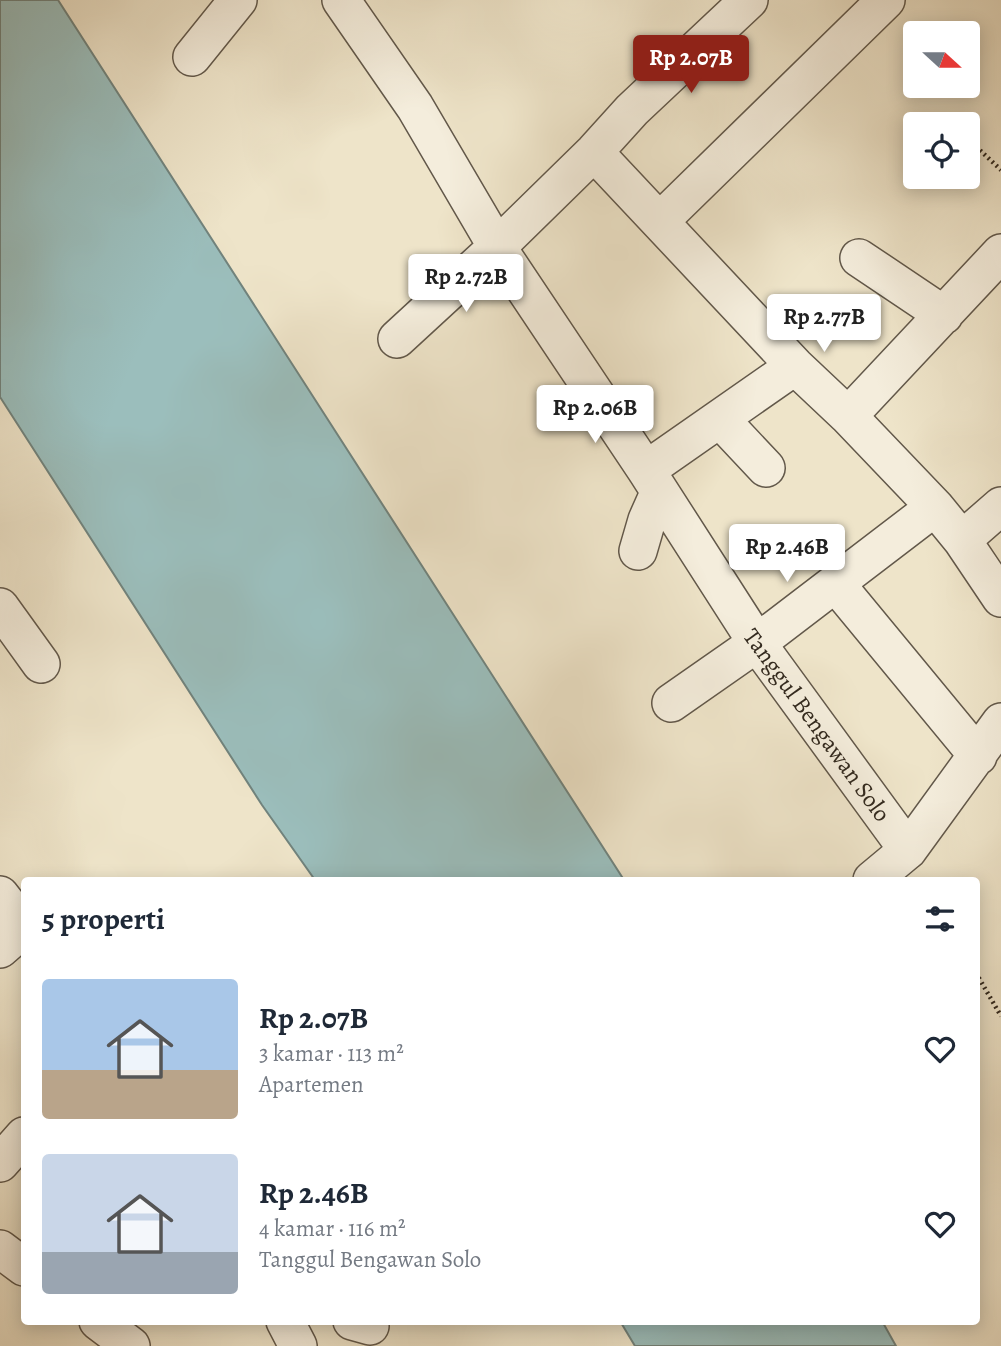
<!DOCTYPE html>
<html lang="id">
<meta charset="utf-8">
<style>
body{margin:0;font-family:Alegreya,serif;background:#f2f2f3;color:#1f2937;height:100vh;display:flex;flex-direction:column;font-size:26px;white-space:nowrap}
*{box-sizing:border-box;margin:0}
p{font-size:23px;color:#747a83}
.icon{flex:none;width:38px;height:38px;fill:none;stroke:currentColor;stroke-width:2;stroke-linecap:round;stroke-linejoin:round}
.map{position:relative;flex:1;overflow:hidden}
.side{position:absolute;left:21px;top:877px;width:959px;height:448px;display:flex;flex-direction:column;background:#fff;border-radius:7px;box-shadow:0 4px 18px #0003}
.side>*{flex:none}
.needle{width:46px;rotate:111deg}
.controls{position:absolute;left:903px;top:21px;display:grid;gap:14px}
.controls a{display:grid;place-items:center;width:77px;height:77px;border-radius:7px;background:#fff;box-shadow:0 4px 18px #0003;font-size:35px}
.price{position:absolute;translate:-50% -60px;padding:0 16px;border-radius:7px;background:#fff;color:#222;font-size:23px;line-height:46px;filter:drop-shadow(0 2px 4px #0008)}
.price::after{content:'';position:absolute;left:50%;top:42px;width:21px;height:16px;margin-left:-10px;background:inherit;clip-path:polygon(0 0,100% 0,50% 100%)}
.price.on{background:#8f2418;color:#fff}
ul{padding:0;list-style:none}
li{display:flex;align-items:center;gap:21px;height:175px;padding:0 21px}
li span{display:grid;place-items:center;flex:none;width:196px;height:140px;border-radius:7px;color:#555}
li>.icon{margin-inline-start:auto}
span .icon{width:84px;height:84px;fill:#fffc;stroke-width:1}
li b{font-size:30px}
h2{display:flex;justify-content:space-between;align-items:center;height:84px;padding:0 21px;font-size:30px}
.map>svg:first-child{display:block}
.water{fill:#9bbebc;stroke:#71837d;stroke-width:2}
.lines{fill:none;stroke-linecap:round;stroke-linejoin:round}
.minor-casing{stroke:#62584a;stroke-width:40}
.path{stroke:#332a1f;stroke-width:4.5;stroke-dasharray:2 3.5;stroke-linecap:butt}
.minor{stroke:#f4eddc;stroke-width:37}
.labels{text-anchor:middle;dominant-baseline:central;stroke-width:5;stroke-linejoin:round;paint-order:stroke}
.street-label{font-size:24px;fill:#332a1f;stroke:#f4eddc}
</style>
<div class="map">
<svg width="1001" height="1346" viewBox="0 0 1001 1346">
<rect width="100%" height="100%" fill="#eee4c9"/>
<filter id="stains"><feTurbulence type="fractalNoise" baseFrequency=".00286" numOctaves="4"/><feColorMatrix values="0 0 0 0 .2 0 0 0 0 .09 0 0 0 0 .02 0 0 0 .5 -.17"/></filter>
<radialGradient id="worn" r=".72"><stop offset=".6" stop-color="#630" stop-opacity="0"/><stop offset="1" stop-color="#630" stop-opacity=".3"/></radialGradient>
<path class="water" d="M 0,0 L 58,0 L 624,880 L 315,880 L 262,805 L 0,397 Z
M 620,1321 L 882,1321 L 896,1346 L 635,1346 Z"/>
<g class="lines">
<defs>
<path id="minor" d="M 341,0 L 415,107 L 497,247 L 646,470 L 757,643 L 908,850
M 192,57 L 238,0
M 594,152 L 795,366 L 848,416 L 935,507 L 962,540 L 1001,598
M 660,221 L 886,0
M 859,258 L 944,315
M 397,339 L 497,247 L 594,152 L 632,110 L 749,0
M 848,416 L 1001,253
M 720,419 L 766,468
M 646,470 L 795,366
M 962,540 L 1001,506
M 638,551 L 647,520 L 659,493
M 836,584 L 978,756
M 0,607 L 41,664
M 671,703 L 757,643 L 935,507
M 872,880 L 908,850 L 1001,722
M 0,895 L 24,926
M 0,949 L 24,928
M 0,1163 L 24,1136
M 0,1249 L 24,1267
M 98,1321 L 131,1346
M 285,1321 L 298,1346
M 352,1321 L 370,1326"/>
</defs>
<use href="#minor" class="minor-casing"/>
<path class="path" d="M 968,139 L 1001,170
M 976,973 L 1001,1016"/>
<use href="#minor" class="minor"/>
</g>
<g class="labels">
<g class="street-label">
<text transform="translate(817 725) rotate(54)">Tanggul Bengawan Solo</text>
</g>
</g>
<rect width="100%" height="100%" filter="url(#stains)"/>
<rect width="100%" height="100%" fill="url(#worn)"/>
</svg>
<div class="controls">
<a><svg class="needle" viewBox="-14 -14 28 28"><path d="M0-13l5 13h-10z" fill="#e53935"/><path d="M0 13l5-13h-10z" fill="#747a83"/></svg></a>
<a><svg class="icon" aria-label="locate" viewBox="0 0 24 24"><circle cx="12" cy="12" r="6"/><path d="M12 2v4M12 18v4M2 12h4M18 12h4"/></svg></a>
</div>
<b class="price on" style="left:691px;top:95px">Rp 2.07B</b>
<b class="price" style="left:466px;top:314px">Rp 2.72B</b>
<b class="price" style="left:824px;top:354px">Rp 2.77B</b>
<b class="price" style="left:595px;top:445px">Rp 2.06B</b>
<b class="price" style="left:787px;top:584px">Rp 2.46B</b>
<section class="side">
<h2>5 properti<svg class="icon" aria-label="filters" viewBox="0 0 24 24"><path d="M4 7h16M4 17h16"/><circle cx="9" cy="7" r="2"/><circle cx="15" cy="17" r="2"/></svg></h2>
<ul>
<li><span style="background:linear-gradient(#a9c7e8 65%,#b9a48a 0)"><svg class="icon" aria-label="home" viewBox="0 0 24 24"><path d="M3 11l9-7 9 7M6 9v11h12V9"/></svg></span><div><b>Rp 2.07B</b><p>3 kamar · 113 m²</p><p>Apartemen</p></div><svg class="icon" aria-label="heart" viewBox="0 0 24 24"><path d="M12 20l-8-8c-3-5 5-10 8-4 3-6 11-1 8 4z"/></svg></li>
<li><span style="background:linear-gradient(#c9d6e8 70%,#9aa5b1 0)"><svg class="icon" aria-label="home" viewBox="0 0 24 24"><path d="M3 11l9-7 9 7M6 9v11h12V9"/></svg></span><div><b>Rp 2.46B</b><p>4 kamar · 116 m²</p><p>Tanggul Bengawan Solo</p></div><svg class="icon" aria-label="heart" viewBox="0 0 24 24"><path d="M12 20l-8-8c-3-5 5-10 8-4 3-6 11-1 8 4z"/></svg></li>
</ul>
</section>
</div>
